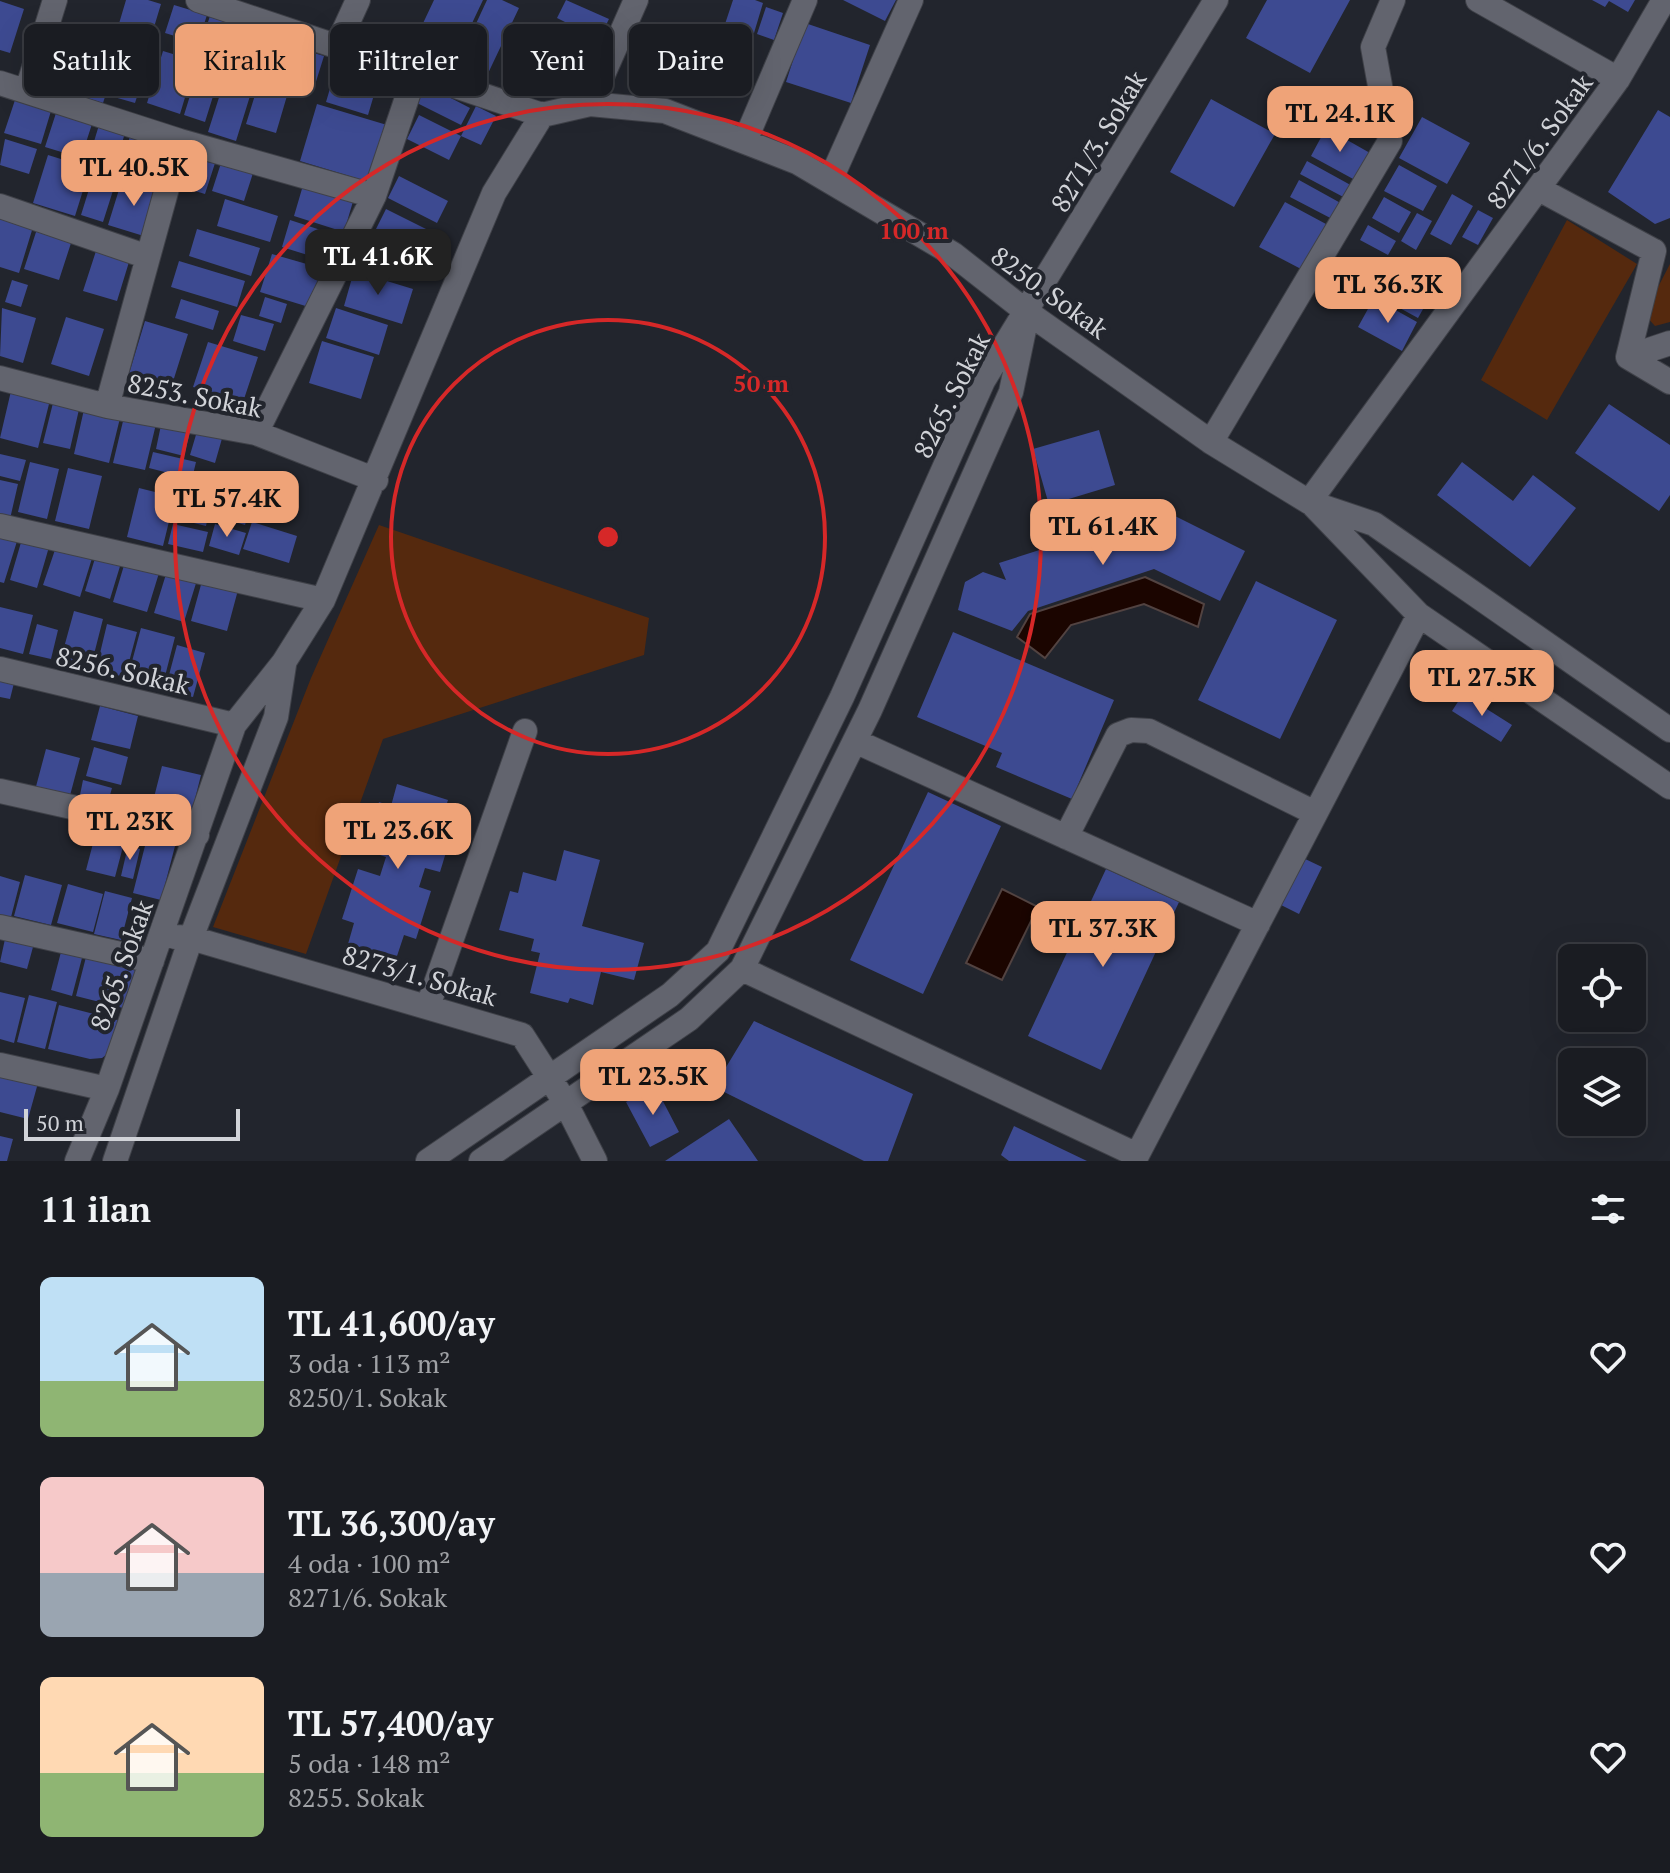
<!DOCTYPE html>
<html lang="tr">
<meta charset="utf-8">
<style>
body{margin:0;font-family:"PT Serif",serif;background:#27292f;color:#f1f3f6;height:100vh;display:flex;flex-direction:column;font-size:30px;white-space:nowrap}
*{box-sizing:border-box;margin:0}
p{font-size:26px;color:#9fa1a5}
.icon{flex:none;width:44px;height:44px;fill:none;stroke:currentColor;stroke-width:2;stroke-linecap:round;stroke-linejoin:round}
.map{position:relative;height:1161px;overflow:hidden}
.sheet{display:flex;flex-direction:column;background:#1a1c22;flex:1}
.sheet>*{flex:none}
.guide{position:absolute;left:24px;top:24px;width:800px;height:72px;display:flex;gap:16px}
.controls{position:absolute;left:1558px;top:944px;display:grid;gap:16px}
.controls a{display:grid;place-items:center;width:88px;height:88px;border-radius:12px;background:#1a1c22;box-shadow:0 8px 32px #0002,0 0 0 2px #383a40;font-size:40px}
.scale{position:absolute;left:24px;bottom:20px;width:216px;box-sizing:border-box;padding-left:8px;border:4px solid #d1d3d8;border-top:0;font-size:22px;line-height:28px;white-space:nowrap;color:#d1d3d8;-webkit-text-stroke:6px #22252d;paint-order:stroke}
.price{position:absolute;translate:-50% -68px;padding:0 18px;border-radius:16px;background:#efa378;color:#111;font-size:26px;line-height:52px;filter:drop-shadow(0 2px 4px #0008)}
.price::after{content:'';position:absolute;left:50%;top:48px;width:24px;height:18px;margin-left:-12px;background:inherit;clip-path:polygon(0 0,100% 0,50% 100%)}
.price.on{background:#222;color:#fff}
ul{padding:0;list-style:none}
li{display:flex;align-items:center;gap:24px;height:200px;padding:0 40px}
li span{display:grid;place-items:center;flex:none;width:224px;height:160px;border-radius:12px;color:#555}
li>.icon{margin-inline-start:auto}
span .icon{width:96px;height:96px;fill:#fffc;stroke-width:1}
li b{font-size:34px}
h2{display:flex;justify-content:space-between;align-items:center;height:96px;padding:0 40px;font-size:34px}
.tag{padding:0 28px;border-radius:12px;background:#1a1c22;box-shadow:0 8px 32px #0002,0 0 0 2px #383a40;font-size:28px;line-height:72px}
.tag.on{background:#efa378;color:#111}
.map>svg:first-child{display:block}
.green{fill:#55290e}
.water{fill:#1b0500;stroke:#524341;stroke-width:2}
.building{fill:#3d4a91}
.lines{fill:none;stroke-linecap:round;stroke-linejoin:round}
.minor-casing{stroke:#3f4148;stroke-width:26}
.minor{stroke:#62646e;stroke-width:24}
.ring{fill:none;stroke:#d62828;stroke-width:4}
.labels{text-anchor:middle;dominant-baseline:central;stroke-width:8;stroke-linejoin:round;paint-order:stroke}
.street-label{font-size:26px;fill:#d1d3d8;stroke:#22252d}
.centre{fill:#d62828;stroke:#22252d;stroke-width:4}
.ring-label{font-size:24px;text-anchor:middle;font-weight:bold;fill:#d62828;stroke:#22252d;stroke-width:8;stroke-linejoin:round;paint-order:stroke}
</style>
<div class="map">
<svg width="1670" height="1161" viewBox="0 0 1670 1161">
<rect width="100%" height="100%" fill="#22252d"/>
<path class="green" d="M 1567,220 L 1637,264 L 1547,420 L 1481,380 Z
M 1670,264 L 1670,322 L 1655,326 L 1644,314 Z
M 379,525 L 649,618 L 644,655 L 383,739 L 306,954 L 213,927 L 311,678 Z"/>
<path class="water" d="M 1145,577 L 1204,604 L 1198,627 L 1144,604 L 1071,625 L 1045,658 L 1017,637 L 1030,614 Z
M 1002,889 L 1038,907 L 1002,980 L 966,963 Z"/>
<path class="building" d="M 126,0 L 148,0 L 161,4 L 151,37 L 118,27 Z
M 434,0 L 483,0 L 448,74 L 408,55 Z
M 487,0 L 502,0 L 519,8 L 483,84 L 454,71 Z
M 566,0 L 609,19 L 599,39 L 557,18 Z
M 733,0 L 755,0 L 763,3 L 754,33 L 725,24 Z
M 843,0 L 896,0 L 885,21 Z
M 1267,0 L 1350,0 L 1310,73 L 1246,38 Z
M 1592,0 L 1635,0 L 1628,12 L 1609,1 L 1605,7 Z
M 0,1 L 24,9 L 10,53 L 0,50 Z
M 174,5 L 207,15 L 198,43 L 165,33 Z
M 766,7 L 783,13 L 774,40 L 757,34 Z
M 211,13 L 235,20 L 228,41 L 204,34 Z
M 238,23 L 263,31 L 253,64 L 227,56 Z
M 805,23 L 870,45 L 851,103 L 786,82 Z
M 557,24 L 597,44 L 590,59 L 549,39 Z
M 129,40 L 158,49 L 150,73 L 122,64 Z
M 68,41 L 118,57 L 103,103 L 53,88 Z
M 293,47 L 324,56 L 314,88 L 283,78 Z
M 163,51 L 196,61 L 180,114 L 147,103 Z
M 696,53 L 731,65 L 720,97 L 685,86 Z
M 337,65 L 379,78 L 368,115 L 326,102 Z
M 198,70 L 219,77 L 205,122 L 184,115 Z
M 120,77 L 141,84 L 135,103 L 114,97 Z
M 260,79 L 289,89 L 276,133 L 246,124 Z
M 424,84 L 470,108 L 461,125 L 415,102 Z
M 222,88 L 250,96 L 236,141 L 208,132 Z
M 1211,99 L 1275,134 L 1234,207 L 1170,172 Z
M 15,100 L 51,111 L 41,144 L 4,133 Z
M 317,104 L 387,125 L 369,182 L 300,161 Z
M 476,106 L 496,116 L 481,145 L 461,136 Z
M 1658,110 L 1670,117 L 1670,218 L 1655,224 L 1608,192 Z
M 56,113 L 92,124 L 81,158 L 45,147 Z
M 419,115 L 461,136 L 449,160 L 407,139 Z
M 1422,117 L 1470,143 L 1447,184 L 1399,158 Z
M 99,125 L 125,133 L 115,166 L 89,158 Z
M 1326,128 L 1370,153 L 1355,180 L 1311,156 Z
M 131,133 L 168,144 L 156,184 L 119,172 Z
M 5,139 L 37,149 L 29,174 L 0,165 Z
M 193,153 L 216,160 L 205,194 L 182,187 Z
M 48,155 L 90,168 L 75,216 L 33,203 Z
M 222,160 L 254,170 L 244,201 L 212,191 Z
M 1307,161 L 1356,188 L 1349,200 L 1300,174 Z
M 1399,165 L 1437,186 L 1423,211 L 1384,191 Z
M 95,170 L 117,178 L 103,222 L 81,215 Z
M 399,176 L 448,201 L 437,223 L 388,198 Z
M 122,180 L 161,192 L 147,237 L 108,225 Z
M 1299,180 L 1346,206 L 1338,222 L 1290,197 Z
M 304,182 L 354,198 L 344,232 L 294,216 Z
M 1452,194 L 1473,206 L 1451,245 L 1430,234 Z
M 1384,197 L 1411,212 L 1399,233 L 1372,218 Z
M 225,199 L 278,216 L 270,242 L 217,226 Z
M 1285,202 L 1326,224 L 1301,269 L 1259,247 Z
M 386,209 L 436,234 L 420,266 L 370,241 Z
M 1478,210 L 1493,218 L 1478,245 L 1462,237 Z
M 1417,213 L 1432,221 L 1416,250 L 1401,241 Z
M 0,217 L 33,227 L 19,273 L 0,267 Z
M 290,220 L 339,236 L 330,262 L 282,247 Z
M 1368,225 L 1396,241 L 1388,255 L 1360,240 Z
M 37,229 L 72,240 L 59,280 L 24,269 Z
M 197,229 L 260,248 L 251,276 L 189,256 Z
M 96,251 L 129,262 L 117,301 L 83,291 Z
M 272,254 L 324,269 L 312,308 L 260,292 Z
M 179,261 L 245,281 L 237,307 L 171,287 Z
M 1393,263 L 1436,286 L 1418,318 L 1376,295 Z
M 354,271 L 413,289 L 402,324 L 344,306 Z
M 12,280 L 28,285 L 21,307 L 5,302 Z
M 265,297 L 287,304 L 281,323 L 259,316 Z
M 1374,298 L 1417,322 L 1402,351 L 1358,327 Z
M 181,299 L 219,311 L 213,330 L 175,318 Z
M 2,308 L 36,318 L 23,363 L 0,356 Z
M 336,308 L 388,325 L 379,355 L 326,338 Z
M 241,315 L 274,324 L 265,351 L 233,341 Z
M 66,317 L 104,329 L 89,376 L 51,364 Z
M 145,321 L 188,334 L 170,391 L 128,377 Z
M 322,341 L 374,357 L 361,399 L 309,383 Z
M 208,342 L 258,357 L 243,402 L 193,387 Z
M 11,391 L 50,400 L 38,448 L 0,438 Z
M 54,399 L 80,405 L 70,449 L 43,443 Z
M 1609,404 L 1670,445 L 1670,495 L 1659,511 L 1575,453 Z
M 85,405 L 121,414 L 109,463 L 74,454 Z
M 124,417 L 156,424 L 145,470 L 113,463 Z
M 161,425 L 190,432 L 184,456 L 156,449 Z
M 198,428 L 223,435 L 215,463 L 190,455 Z
M 1099,430 L 1115,485 L 1049,505 L 1033,449 Z
M 153,452 L 196,462 L 192,479 L 149,468 Z
M 0,454 L 26,460 L 20,481 L 0,476 Z
M 30,462 L 59,469 L 47,519 L 18,512 Z
M 1462,462 L 1513,501 L 1533,475 L 1576,508 L 1530,567 L 1437,495 Z
M 68,468 L 102,476 L 89,529 L 55,521 Z
M 0,480 L 18,484 L 10,519 L 0,516 Z
M 139,488 L 175,497 L 163,546 L 127,537 Z
M 218,497 L 251,507 L 245,525 L 212,515 Z
M 183,501 L 210,507 L 206,526 L 178,519 Z
M 1158,512 L 1163,526 L 1169,513 L 1245,551 L 1220,601 L 1154,569 L 1028,611 L 1012,631 L 958,610 L 965,582 L 983,572 L 1006,580 L 999,563 Z
M 252,522 L 297,536 L 289,563 L 243,549 Z
M 173,524 L 208,532 L 203,552 L 168,544 Z
M 215,524 L 246,533 L 239,555 L 209,546 Z
M 0,532 L 18,538 L 4,583 L 0,582 Z
M 22,539 L 49,547 L 37,588 L 10,580 Z
M 57,544 L 93,555 L 80,597 L 43,585 Z
M 96,555 L 121,563 L 110,599 L 85,591 Z
M 125,562 L 159,573 L 147,612 L 113,602 Z
M 167,571 L 197,580 L 184,622 L 154,613 Z
M 202,581 L 238,590 L 227,631 L 191,621 Z
M 1256,581 L 1337,620 L 1280,739 L 1198,700 Z
M 0,607 L 33,615 L 23,654 L 0,648 Z
M 74,611 L 103,619 L 90,670 L 60,662 Z
M 37,624 L 58,630 L 51,659 L 29,654 Z
M 107,624 L 137,632 L 125,677 L 96,670 Z
M 141,628 L 175,637 L 162,688 L 127,680 Z
M 953,632 L 1114,700 L 1072,799 L 996,767 L 1002,753 L 917,717 Z
M 177,645 L 205,653 L 193,697 L 165,690 Z
M 0,679 L 14,683 L 10,699 L 0,697 Z
M 1463,694 L 1512,725 L 1501,742 L 1452,711 Z
M 100,706 L 138,716 L 130,749 L 91,740 Z
M 94,747 L 128,757 L 121,785 L 86,776 Z
M 46,749 L 80,758 L 68,803 L 34,794 Z
M 162,766 L 201,775 L 189,823 L 150,813 Z
M 83,780 L 112,788 L 108,802 L 80,795 Z
M 397,784 L 448,800 L 441,822 L 454,826 L 440,872 L 425,868 L 419,887 L 431,891 L 416,939 L 404,935 L 396,959 L 348,944 L 354,923 L 342,919 L 358,869 L 380,876 L 386,857 L 365,850 L 379,802 L 391,806 Z
M 928,792 L 1001,826 L 923,994 L 850,960 Z
M 96,832 L 125,839 L 115,877 L 86,870 Z
M 147,838 L 175,846 L 161,900 L 133,893 Z
M 128,846 L 140,849 L 133,879 L 121,876 Z
M 564,850 L 600,860 L 582,926 L 644,943 L 634,980 L 601,972 L 593,1005 L 570,998 L 568,1003 L 530,993 L 540,953 L 531,951 L 534,939 L 499,930 L 510,891 L 518,893 L 523,872 L 556,881 Z
M 1301,857 L 1322,867 L 1299,914 L 1279,904 Z
M 1106,869 L 1179,902 L 1101,1070 L 1028,1036 Z
M 25,875 L 62,885 L 51,925 L 14,916 Z
M 0,876 L 20,882 L 10,921 L 0,918 Z
M 68,884 L 103,894 L 93,932 L 57,923 Z
M 105,891 L 132,898 L 121,940 L 94,934 Z
M 5,939 L 33,947 L 27,969 L 0,962 Z
M 61,952 L 82,958 L 72,996 L 51,990 Z
M 86,957 L 141,972 L 131,1010 L 76,996 Z
M 0,992 L 25,998 L 14,1043 L 0,1039 Z
M 29,995 L 57,1002 L 45,1049 L 17,1042 Z
M 59,1005 L 121,1021 L 111,1051 L 102,1058 L 90,1059 L 48,1049 Z
M 754,1021 L 913,1094 L 888,1161 L 864,1161 L 714,1087 Z
M 0,1073 L 38,1083 L 28,1119 L 0,1112 Z
M 655,1086 L 679,1132 L 650,1147 L 626,1102 Z
M 729,1119 L 758,1161 L 665,1161 Z
M 1014,1126 L 1087,1161 L 1009,1161 L 1001,1155 Z
M 0,1136 L 13,1139 L 7,1161 L 0,1161 Z"/>
<g class="lines">
<defs>
<path id="minor" d="M 198,0 L 542,115 L 590,104 L 665,111 L 797,162 L 953,254 L 1027,312 L 1211,442 L 1309,502 L 1374,524 L 1670,730
M 1478,0 L 1618,79
M 337,46 L 358,0
M 0,83 L 180,141 L 374,196
M 27,90 L 55,0
M 590,104 L 636,0
M 745,141 L 805,0
M 830,181 L 911,0
M 1539,189 L 1654,251
M 0,206 L 148,257
M 1654,251 L 1628,357 L 1670,382
M 1628,357 L 1670,343
M 0,378 L 107,406 L 256,433 L 376,480
M 107,406 L 180,141
M 256,433 L 374,196 L 416,71
M 1211,442 L 1390,141 L 1373,47 L 1393,0
M 1309,502 L 1618,79 L 1664,0
M 1314,506 L 1419,615 L 1670,787
M 0,526 L 323,600
M 0,669 L 234,725
M 855,741 L 1258,924
M 0,791 L 197,835
M 1066,837 L 1118,735 L 1131,730 L 1149,731 L 1315,813
M 0,927 L 152,961
M 176,937 L 191,938 L 522,1035 L 565,1102 L 595,1161
M 742,969 L 1137,1155
M 428,1006 L 525,731
M 0,1065 L 107,1089
M 77,1161 L 107,1089 L 234,725 L 284,662 L 323,600 L 494,193 L 542,115
M 115,1161 L 191,938 L 276,717 L 284,665
M 428,1161 L 670,995 L 718,951 L 842,697 L 983,381 L 1216,0
M 481,1161 L 689,1019 L 742,969 L 870,710 L 1011,392 L 1025,325
M 1134,1161 L 1419,615"/>
</defs>
<use href="#minor" class="minor-casing"/>
<use href="#minor" class="minor"/>
</g>
<g class="ring">
<circle cx="608" cy="537" r="217"/>
<circle cx="608" cy="537" r="433"/>
</g>
<g class="labels">
<g class="street-label">
<text transform="translate(1098 141) rotate(-59)">8271/3. Sokak</text>
<text transform="translate(1539 141) rotate(-54)">8271/6. Sokak</text>
<text transform="translate(1050 292) rotate(36)">8250. Sokak</text>
<text transform="translate(195 395) rotate(11)">8253. Sokak</text>
<text transform="translate(951 395) rotate(-63)">8265. Sokak</text>
<text transform="translate(123 670) rotate(13)">8256. Sokak</text>
<text transform="translate(121 965) rotate(-70)">8265. Sokak</text>
<text transform="translate(420 975) rotate(16)">8273/1. Sokak</text>
</g>
</g>
<circle cx="608" cy="537" r="12" class="centre"/>
<g class="ring-label">
<text x="914" y="239">100 m</text>
<text x="761" y="392">50 m</text>
</g>
</svg>
<div class="controls">
<a><svg class="icon" aria-label="locate" viewBox="0 0 24 24"><circle cx="12" cy="12" r="6"/><path d="M12 2v4M12 18v4M2 12h4M18 12h4"/></svg></a>
<a><svg class="icon" aria-label="layers" viewBox="0 0 24 24"><path d="M12 4l9 5-9 5-9-5zM3 14l9 5 9-5"/></svg></a>
</div>
<div class="scale">50 m</div>
<b class="price" style="left:1340px;top:154px">TL 24.1K</b>
<b class="price" style="left:134px;top:208px">TL 40.5K</b>
<b class="price on" style="left:378px;top:297px">TL 41.6K</b>
<b class="price" style="left:1388px;top:325px">TL 36.3K</b>
<b class="price" style="left:227px;top:539px">TL 57.4K</b>
<b class="price" style="left:1103px;top:567px">TL 61.4K</b>
<b class="price" style="left:1482px;top:718px">TL 27.5K</b>
<b class="price" style="left:130px;top:862px">TL 23K</b>
<b class="price" style="left:398px;top:871px">TL 23.6K</b>
<b class="price" style="left:1103px;top:969px">TL 37.3K</b>
<b class="price" style="left:653px;top:1117px">TL 23.5K</b>
<div class="guide">
<a class="tag">Satılık</a>
<a class="tag on">Kiralık</a>
<a class="tag">Filtreler</a>
<a class="tag">Yeni</a>
<a class="tag">Daire</a>
</div>
</div>
<section class="sheet">
<h2>11 ilan<svg class="icon" aria-label="filters" viewBox="0 0 24 24"><path d="M4 7h16M4 17h16"/><circle cx="9" cy="7" r="2"/><circle cx="15" cy="17" r="2"/></svg></h2>
<ul>
<li><span style="background:linear-gradient(#bfe0f5 65%,#8fb573 0)"><svg class="icon" aria-label="home" viewBox="0 0 24 24"><path d="M3 11l9-7 9 7M6 9v11h12V9"/></svg></span><div><b>TL 41,600/ay</b><p>3 oda · 113 m²</p><p>8250/1. Sokak</p></div><svg class="icon" aria-label="heart" viewBox="0 0 24 24"><path d="M12 20l-8-8c-3-5 5-10 8-4 3-6 11-1 8 4z"/></svg></li>
<li><span style="background:linear-gradient(#f6c9c9 60%,#9aa5b1 0)"><svg class="icon" aria-label="home" viewBox="0 0 24 24"><path d="M3 11l9-7 9 7M6 9v11h12V9"/></svg></span><div><b>TL 36,300/ay</b><p>4 oda · 100 m²</p><p>8271/6. Sokak</p></div><svg class="icon" aria-label="heart" viewBox="0 0 24 24"><path d="M12 20l-8-8c-3-5 5-10 8-4 3-6 11-1 8 4z"/></svg></li>
<li><span style="background:linear-gradient(#ffd9b3 60%,#8fb573 0)"><svg class="icon" aria-label="home" viewBox="0 0 24 24"><path d="M3 11l9-7 9 7M6 9v11h12V9"/></svg></span><div><b>TL 57,400/ay</b><p>5 oda · 148 m²</p><p>8255. Sokak</p></div><svg class="icon" aria-label="heart" viewBox="0 0 24 24"><path d="M12 20l-8-8c-3-5 5-10 8-4 3-6 11-1 8 4z"/></svg></li>
</ul>
</section>
